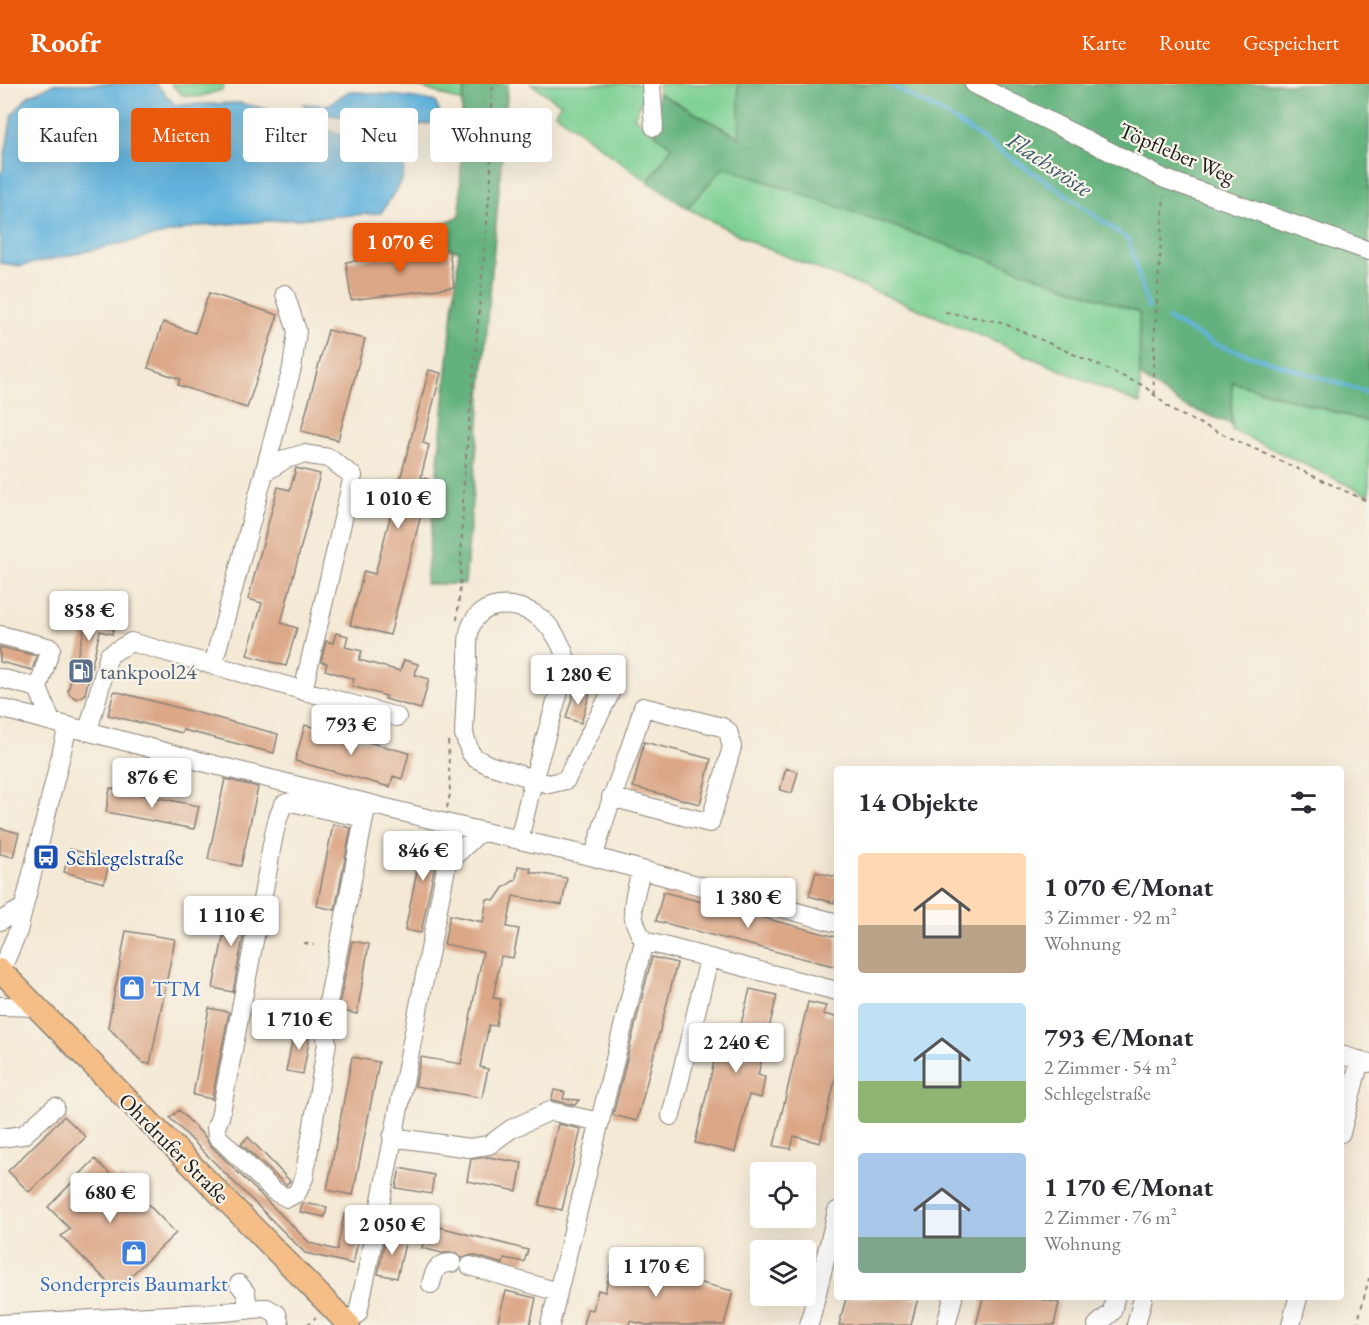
<!DOCTYPE html>
<html lang="de">
<meta charset="utf-8">
<style>
body{margin:0;font-family:"EB Garamond",serif;background:#f2f2f3;color:#2b2b33;height:100vh;display:flex;flex-direction:column;font-size:22px;white-space:nowrap}
*{box-sizing:border-box;margin:0}
p{font-size:20px;color:#7c7c81}
.icon{flex:none;width:33px;height:33px;fill:none;stroke:currentColor;stroke-width:2;stroke-linecap:round;stroke-linejoin:round}
.map{position:relative;flex:1;overflow:hidden}
.details{position:absolute;left:834px;top:682px;width:510px;height:534px;display:flex;flex-direction:column;background:#fff;border-radius:6px;box-shadow:0 6px 24px #0002}
.details>*{flex:none}
.banner{position:absolute;left:18px;top:24px;width:570px;height:54px;display:flex;gap:12px}
.controls{position:absolute;left:750px;top:1078px;display:grid;gap:12px}
.controls a{display:grid;place-items:center;width:66px;height:66px;border-radius:6px;background:#fff;box-shadow:0 6px 24px #0002;font-size:30px}
.price{position:absolute;translate:-50% -51px;padding:0 14px;border-radius:6px;background:#fff;color:#222;font-size:20px;line-height:39px;filter:drop-shadow(0 2px 3px #0008)}
.price::after{content:'';position:absolute;left:50%;top:36px;width:18px;height:14px;margin-left:-9px;background:inherit;clip-path:polygon(0 0,100% 0,50% 100%)}
.price.on{background:#ea580c;color:#fff}
ul{padding:0;list-style:none}
li{display:flex;align-items:center;gap:18px;height:150px;padding:0 24px}
li span{display:grid;place-items:center;flex:none;width:168px;height:120px;border-radius:6px;color:#555}
li>.icon{margin-inline-start:auto}
span .icon{width:72px;height:72px;fill:#fffc;stroke-width:1}
li b{font-size:26px}
h2{display:flex;justify-content:space-between;align-items:center;height:72px;padding:0 24px;font-size:26px}
.tag{padding:0 21px;border-radius:6px;background:#fff;box-shadow:0 6px 24px #0002;font-size:21px;line-height:54px}
.tag.on{background:#ea580c;color:#fff}
header{display:flex;align-items:center;gap:36px;box-sizing:border-box;height:84px;padding:0 30px;background:#ea580c;color:#fff}
header strong{font-size:28px}
nav{display:flex;gap:33px;margin-inline-start:auto;font-size:21px}
.map>svg:first-child{display:block}
.green{fill:#7bd093;stroke:#4c7658;stroke-width:1.5}
.forest{fill:#64b27d;stroke:#40674c;stroke-width:1.5}
.water{fill:#62b3dd;stroke:#3f687c;stroke-width:1.5}
.lines{fill:none;stroke-linecap:round;stroke-linejoin:round}
.stream{stroke:#62b3dd;stroke-width:4}
.building{fill:#dca787}
.minor-casing{stroke:#888278;stroke-width:20}
.major-casing{stroke:#888278;stroke-width:25}
.path{stroke:#888278;stroke-width:2;stroke-dasharray:4.5 4.5;stroke-linecap:butt}
.minor{stroke:#fff;stroke-width:18}
.major{stroke:#f6be87;stroke-width:22}
.labels{text-anchor:middle;dominant-baseline:central;stroke-width:4.5;stroke-linejoin:round;paint-order:stroke}
.street-label{font-size:22px;fill:#1c1c1c;stroke:#f7f3e8}
.service-label{font-size:22px;fill:#4e5e75;stroke:#f7f3e8;text-anchor:start}
.transit-label{font-size:22px;fill:#164399;stroke:#f7f3e8;text-anchor:start}
.shop-label{font-size:22px;fill:#366cbe;stroke:#f7f3e8;text-anchor:start}
.water-label{font-size:24px;font-style:italic;fill:#385869;stroke:#f7f3e8}
</style>
<header>
<strong>Roofr</strong>
<nav><a>Karte</a><a>Route</a><a>Gespeichert</a></nav>
</header>
<div class="map">
<svg width="1369" height="1241" viewBox="0 0 1369 1241">
<rect width="100%" height="100%" fill="#f7f3e8"/>
<filter id="ink" filterUnits="userSpaceOnUse"><feTurbulence type="fractalNoise" baseFrequency=".0167" numOctaves="2"/><feDisplacementMap in="SourceGraphic" scale="12" xChannelSelector="R" yChannelSelector="G"/><feConvolveMatrix kernelMatrix="1 2 1 2 8 2 1 2 1" color-interpolation-filters="sRGB"/></filter>
<filter id="wash" filterUnits="userSpaceOnUse"><feTurbulence type="fractalNoise" baseFrequency=".008" numOctaves="4" result="noise"/><feDisplacementMap in="SourceGraphic" scale="24" xChannelSelector="R" yChannelSelector="G"/><feGaussianBlur stdDeviation="1.35" result="paint"/><feColorMatrix in="noise" values="0 0 0 0 0 0 0 0 0 0 0 0 0 0 0 0 0 1.4 0 .05"/><feComposite in="paint" operator="in"/></filter>
<g filter="url(#wash)">
<rect width="100%" height="100%" fill="#f4e9d5"/>
<path class="green" d="M 171,0 L 225,0 L 222,6 L 199,13 L 182,11 Z
M 400,0 L 466,0 L 462,18 L 423,4 Z
M 531,0 L 645,0 L 645,11 L 634,33 L 672,63 L 648,98 L 555,29 L 561,20 Z
M 658,0 L 738,0 L 741,54 L 658,9 Z
M 724,82 L 1139,228 L 1140,320 L 902,218 L 758,161 L 687,124 Z
M 1231,298 L 1369,338 L 1369,411 L 1232,346 Z"/>
<path class="forest" d="M 466,0 L 508,0 L 465,500 L 426,500 L 459,166 L 381,165 L 460,132 L 462,18 Z
M 738,0 L 1369,0 L 1369,338 L 1232,298 L 1231,340 L 1182,321 L 1140,292 L 1139,228 L 724,83 L 687,124 L 648,98 L 672,63 L 656,51 L 658,9 L 740,54 Z"/>
<path class="water" d="M 54,0 L 156,0 L 175,21 L 240,19 L 287,30 L 345,53 L 407,67 L 402,96 L 381,129 L 200,142 L 21,182 L 0,179 L 0,90 L 2,89 L 12,31 L 28,12 Z
M 349,7 C 377,11 406,11 435,18 L 440,29 L 434,39 L 404,43 L 379,41 L 312,27 L 303,20 L 328,21 Z"/>
<g class="lines">
<path class="stream" d="M 888,0 L 946,31 L 1058,105 L 1129,156 L 1148,224
M 1168,235 L 1217,261 L 1369,309"/>
</g>
<g id="blocks">
<path class="building" d="M 449,165 L 454,203 L 351,216 L 346,178 Z
M 209,209 L 278,231 L 247,324 L 178,301 L 180,295 L 148,284 L 163,238 L 195,249 Z
M 328,246 L 365,255 L 338,356 L 301,347 Z
M 429,286 L 441,289 L 423,359 L 429,361 L 421,393 L 430,396 L 390,551 L 350,541 L 364,487 L 375,490 Z
M 296,384 L 320,390 L 281,539 L 297,544 L 286,582 L 247,571 L 262,519 L 248,515 L 278,403 L 290,406 Z
M 79,516 L 118,527 L 112,550 L 100,547 L 85,610 L 77,615 L 70,611 L 68,607 L 85,543 L 74,539 Z
M 336,549 L 348,552 L 345,563 L 362,567 L 359,576 L 400,587 L 404,576 L 418,580 L 415,591 L 429,595 L 421,625 L 385,615 L 386,612 L 352,602 L 354,595 L 325,586 L 327,579 L 321,578 L 326,557 L 333,559 Z
M 0,563 L 37,572 L 32,586 L 0,578 Z
M 575,605 L 590,609 L 581,639 L 566,634 Z
M 114,607 L 278,650 L 274,669 L 183,646 L 182,649 L 108,631 Z
M 305,641 L 409,669 L 402,695 L 393,692 L 390,703 L 295,677 Z
M 644,658 L 711,675 L 700,720 L 633,703 Z
M 786,684 L 798,688 L 792,709 L 780,706 Z
M 225,695 L 258,703 L 241,782 L 208,775 Z
M 110,704 L 199,722 L 194,745 L 106,728 Z
M 333,740 L 351,744 L 335,826 L 317,822 Z
M 0,744 L 19,749 L 13,773 L 0,770 Z
M 425,748 L 441,751 L 421,849 L 405,846 Z
M 70,765 L 110,776 L 104,799 L 64,788 Z
M 518,782 L 531,784 L 530,788 L 567,794 L 562,821 L 513,812 L 507,843 L 519,845 L 513,874 L 501,872 L 493,914 L 501,915 L 496,942 L 489,941 L 480,983 L 488,985 L 482,1014 L 415,1002 L 421,973 L 461,980 L 483,868 L 444,860 L 450,831 L 483,838 L 487,815 L 495,816 L 503,804 L 516,795 Z
M 816,788 L 837,793 L 837,809 L 834,819 L 809,812 Z
M 663,808 L 837,853 L 837,883 L 656,837 Z
M 230,818 L 249,821 L 233,908 L 213,904 Z
M 126,847 L 175,855 L 150,980 L 143,979 L 108,943 Z
M 352,857 L 369,860 L 357,930 L 338,926 Z
M 652,873 L 677,879 L 637,1037 L 613,1031 Z
M 750,905 L 777,911 L 758,991 L 765,993 L 761,1014 L 749,1011 L 735,1068 L 695,1059 L 723,940 L 740,944 Z
M 808,918 L 826,922 L 823,930 L 837,933 L 837,988 L 820,1059 L 794,1052 L 791,1065 L 774,1062 Z
M 209,924 L 229,928 L 212,1015 L 193,1011 Z
M 295,943 L 311,946 L 303,990 L 286,987 Z
M 352,973 L 379,978 L 353,1111 L 327,1106 Z
M 554,1006 L 565,1008 L 563,1015 L 579,1016 L 575,1021 L 551,1016 Z
M 179,1026 L 206,1054 L 209,1060 L 310,1159 L 337,1166 L 344,1130 L 363,1133 L 353,1180 L 305,1169 L 170,1034 Z
M 64,1032 L 86,1053 L 29,1108 L 8,1087 Z
M 558,1040 L 581,1045 L 562,1126 L 539,1121 Z
M 248,1053 L 290,1097 L 286,1101 L 241,1060 Z
M 488,1073 L 522,1079 L 517,1107 L 467,1097 L 471,1075 Z
M 95,1075 L 117,1097 L 121,1093 L 176,1149 L 116,1206 L 61,1152 L 70,1145 L 48,1123 Z
M 400,1084 L 434,1091 L 431,1110 L 396,1104 Z
M 302,1119 L 327,1123 L 325,1133 L 300,1128 Z
M 428,1140 L 528,1166 L 524,1178 L 504,1174 L 503,1180 L 473,1171 L 462,1174 L 456,1169 L 442,1169 L 422,1164 Z
M 386,1151 L 406,1155 L 397,1194 L 378,1190 Z
M 622,1167 L 645,1173 L 642,1184 L 733,1207 L 724,1241 L 647,1241 L 630,1237 L 629,1241 L 583,1241 L 587,1225 L 593,1226 L 598,1206 L 605,1208 L 613,1176 L 619,1178 Z
M 506,1207 L 536,1214 L 530,1241 L 497,1241 Z
M 846,1214 L 918,1214 L 911,1241 L 839,1241 Z
M 983,1214 L 1037,1214 L 1059,1219 L 1054,1241 L 976,1241 Z"/>
</g>
</g>
<g filter="url(#ink)">
<use href="#blocks" fill-opacity="0" stroke="#888278" stroke-width="1.5"/>
<g class="lines">
<defs>
<path id="minor" d="M 651,0 L 654,43
M 974,0 L 1165,95 L 1369,167
M 265,388 L 286,375 L 303,370 L 329,374 L 353,392 L 303,607
M 0,551 L 51,564 L 38,604 L 51,637
M 213,581 L 292,284 L 297,247 L 285,210
M 0,594 L 38,604
M 0,624 L 195,676 L 454,741 L 594,773 L 837,839
M 88,647 L 109,571 L 131,558 L 397,633
M 364,734 L 291,718 L 284,720 C 274,736 270,776 266,795 C 250,874 236,954 220,1033 L 216,1043 L 217,1052 L 274,1107 L 287,1114 L 297,1109 L 304,1094 L 327,959 L 323,938 L 327,924 L 367,719
M 519,756 L 534,693 L 567,580 C 564,563 552,541 536,531 C 515,517 479,516 470,545 C 467,554 468,567 468,577 C 466,601 465,626 464,650 L 470,668 L 475,674 L 489,681 L 549,700 L 566,696 L 609,612 L 611,603 L 564,590
M 594,773 C 606,722 629,674 643,623 L 722,643 L 728,647 L 732,663 L 710,739 L 611,713
M 641,787 C 634,816 626,829 644,857 L 837,907
M 0,837 L 23,824
M 0,889 L 18,847 L 68,642
M 0,922 L 37,923
M 1341,971 L 1369,979
M 671,1032 L 709,875
M 1341,1049 L 1360,976
M 392,1053 L 469,1064 L 489,1061 L 511,1045 L 550,1027 L 600,1038
M 0,1054 L 23,1051 L 55,1023
M 470,1182 L 558,1208
M 239,1200 L 246,1209 L 248,1225
M 431,1200 C 434,1187 437,1179 452,1179
M 347,1239 L 358,1229 L 368,1182 L 447,779 L 481,747
M 0,1240 L 225,1228 L 262,1224 L 267,1224 L 277,1230 L 280,1241
M 550,1241 L 644,857
M 809,1241 L 837,1127
M 946,1241 L 953,1214
M 1097,1241 L 1112,1228 L 1115,1214
M 1136,1241 L 1143,1214
M 1291,1241 L 1298,1214"/>
<path id="major" d="M 0,886 L 349,1241"/>
</defs>
<use href="#minor" class="minor-casing"/>
<use href="#major" class="major-casing"/>
<path class="path" d="M 945,228 L 1001,238 L 1098,281 L 1144,302 L 1173,327 L 1369,418
M 1155,310 L 1153,293 L 1155,247 L 1164,112
M 457,536 L 460,504 L 464,394 L 491,92 L 490,33 L 493,0
M 447,724 L 450,710 L 448,655
M 304,859 L 314,861
M 307,1241 L 316,1233
M 1357,1241 L 1369,1194"/>
<use href="#minor" class="minor"/>
<use href="#major" class="major"/>
</g>
</g>
<defs>
<symbol id="fuel-square" viewBox="-11 -11 22 22"><rect x="-9" y="-9" width="18" height="18" rx="4" fill="#5c6f8a" stroke="#f7f3e8"/><path d="M-5.5-6h7V0h2V4h1.3V-2.5L3-4.5l.8-.8L6-3V5H2.5V1h-1V6h-7ZM-4.2-4.7v3.2H.2V-4.7Z" fill="#fff"/></symbol>
<symbol id="bus-square" viewBox="-11 -11 22 22"><rect x="-9" y="-9" width="18" height="18" rx="4" fill="#1a4fb4" stroke="#f7f3e8"/><path d="M-5-6H5V4H4V6H2V4H-2V6H-4V4H-5ZM-3.5-4V0h7V-4ZM-3.5 1.2v1.5H-2V1.2ZM2 1.2v1.5H3.5V1.2Z" fill="#fff"/></symbol>
<symbol id="shop-square" viewBox="-11 -11 22 22"><rect x="-9" y="-9" width="18" height="18" rx="4" fill="#3f7fe0" stroke="#f7f3e8"/><path d="M-5-2.5h2.3a2.7 3.5 0 0 1 5.4 0H5L5.5 6h-11ZM-1.5-2.5h3a1.5 2.3 0 0 0-3 0Z" fill="#fff"/></symbol>
</defs>
<g fill-rule="evenodd">
<use href="#fuel-square" x="66" y="572" width="30" height="30"/>
<use href="#bus-square" x="31" y="758" width="30" height="30"/>
<use href="#shop-square" x="117" y="889" width="30" height="30"/>
<use href="#shop-square" x="119" y="1154" width="30" height="30"/>
</g>
<g class="labels">
<g class="street-label">
<text transform="translate(1177 69) rotate(23)">Töpfleber Weg</text>
<text transform="translate(174 1064) rotate(45)">Ohrdrufer Straße</text>
</g>
<g class="service-label">
<text x="100" y="587">tankpool24</text>
</g>
<g class="transit-label">
<text x="66" y="773">Schlegelstraße</text>
</g>
<g class="shop-label">
<text x="152" y="904">TTM</text>
<text x="134" y="1199" text-anchor="middle">Sonderpreis Baumarkt</text>
</g>
<g class="water-label">
<text transform="translate(1050 80) rotate(34)">Flachsröste</text>
</g>
</g>
</svg>
<div class="controls">
<a><svg class="icon" aria-label="locate" viewBox="0 0 24 24"><circle cx="12" cy="12" r="6"/><path d="M12 2v4M12 18v4M2 12h4M18 12h4"/></svg></a>
<a><svg class="icon" aria-label="layers" viewBox="0 0 24 24"><path d="M12 4l9 5-9 5-9-5zM3 14l9 5 9-5"/></svg></a>
</div>
<b class="price on" style="left:400px;top:190px">1 070 €</b>
<b class="price" style="left:398px;top:446px">1 010 €</b>
<b class="price" style="left:89px;top:558px">858 €</b>
<b class="price" style="left:578px;top:622px">1 280 €</b>
<b class="price" style="left:351px;top:672px">793 €</b>
<b class="price" style="left:152px;top:725px">876 €</b>
<b class="price" style="left:423px;top:798px">846 €</b>
<b class="price" style="left:748px;top:845px">1 380 €</b>
<b class="price" style="left:231px;top:863px">1 110 €</b>
<b class="price" style="left:299px;top:967px">1 710 €</b>
<b class="price" style="left:736px;top:990px">2 240 €</b>
<b class="price" style="left:110px;top:1140px">680 €</b>
<b class="price" style="left:392px;top:1172px">2 050 €</b>
<b class="price" style="left:656px;top:1214px">1 170 €</b>
<div class="banner">
<a class="tag">Kaufen</a>
<a class="tag on">Mieten</a>
<a class="tag">Filter</a>
<a class="tag">Neu</a>
<a class="tag">Wohnung</a>
</div>
<section class="details">
<h2>14 Objekte<svg class="icon" aria-label="filters" viewBox="0 0 24 24"><path d="M4 7h16M4 17h16"/><circle cx="9" cy="7" r="2"/><circle cx="15" cy="17" r="2"/></svg></h2>
<ul>
<li><span style="background:linear-gradient(#ffd9b3 60%,#b9a48a 0)"><svg class="icon" aria-label="home" viewBox="0 0 24 24"><path d="M3 11l9-7 9 7M6 9v11h12V9"/></svg></span><div><b>1 070 €/Monat</b><p>3 Zimmer · 92 m²</p><p>Wohnung</p></div></li>
<li><span style="background:linear-gradient(#bfe0f5 65%,#8fb573 0)"><svg class="icon" aria-label="home" viewBox="0 0 24 24"><path d="M3 11l9-7 9 7M6 9v11h12V9"/></svg></span><div><b>793 €/Monat</b><p>2 Zimmer · 54 m²</p><p>Schlegelstraße</p></div></li>
<li><span style="background:linear-gradient(#a9c7e8 70%,#7fa58c 0)"><svg class="icon" aria-label="home" viewBox="0 0 24 24"><path d="M3 11l9-7 9 7M6 9v11h12V9"/></svg></span><div><b>1 170 €/Monat</b><p>2 Zimmer · 76 m²</p><p>Wohnung</p></div></li>
</ul>
</section>
</div>
